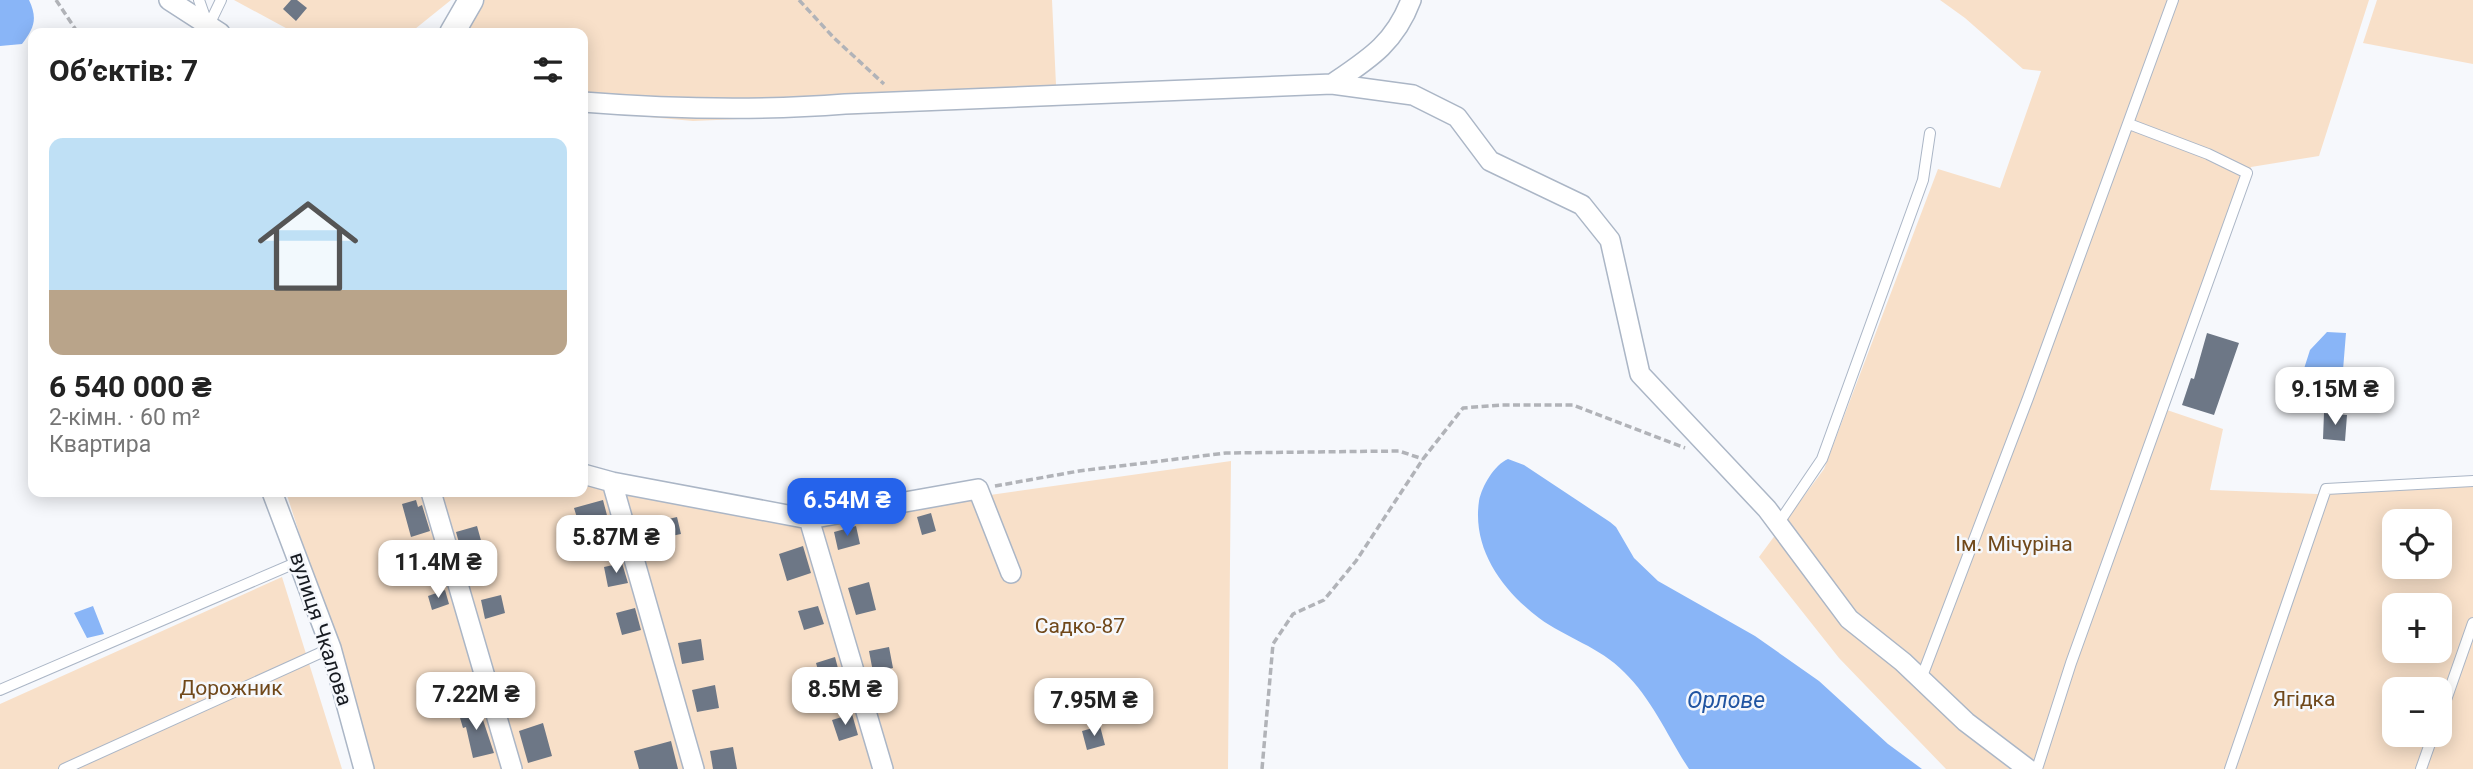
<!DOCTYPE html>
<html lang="uk">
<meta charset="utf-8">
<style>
body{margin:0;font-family:Roboto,sans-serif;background:#f6f6f6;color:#222;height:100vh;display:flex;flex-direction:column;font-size:26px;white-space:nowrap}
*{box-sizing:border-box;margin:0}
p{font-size:23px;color:#767676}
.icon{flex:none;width:38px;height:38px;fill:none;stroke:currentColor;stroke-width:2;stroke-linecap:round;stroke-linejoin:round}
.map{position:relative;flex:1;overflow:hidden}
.panel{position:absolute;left:28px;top:28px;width:560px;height:469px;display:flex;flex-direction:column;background:#fff;border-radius:14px;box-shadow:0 4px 18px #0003}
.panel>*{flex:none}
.fabs{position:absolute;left:2382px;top:509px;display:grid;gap:14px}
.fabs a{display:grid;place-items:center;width:70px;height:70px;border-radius:14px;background:#fff;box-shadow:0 4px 18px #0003;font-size:35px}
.price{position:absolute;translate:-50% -60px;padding:0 16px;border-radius:14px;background:#fff;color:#222;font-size:23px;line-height:46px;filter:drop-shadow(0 2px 4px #0008)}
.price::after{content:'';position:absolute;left:50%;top:42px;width:21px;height:16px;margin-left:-10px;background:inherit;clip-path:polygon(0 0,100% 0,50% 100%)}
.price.on{background:#2563eb;color:#fff}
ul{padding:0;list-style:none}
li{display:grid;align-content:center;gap:14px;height:371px;padding:0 21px}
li+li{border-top:2px solid #e0e0e0}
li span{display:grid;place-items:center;height:217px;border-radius:14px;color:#555}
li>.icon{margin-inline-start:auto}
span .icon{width:126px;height:126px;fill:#fffc;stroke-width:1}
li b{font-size:30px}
h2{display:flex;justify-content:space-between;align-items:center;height:84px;padding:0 21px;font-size:30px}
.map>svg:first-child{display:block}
.green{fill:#f8e0c9;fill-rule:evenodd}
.water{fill:#89b5f7}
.building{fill:#6d7786}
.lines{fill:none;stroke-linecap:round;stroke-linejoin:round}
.service-casing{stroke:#abb6c6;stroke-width:12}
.minor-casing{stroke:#abb6c6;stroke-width:22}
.tertiary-casing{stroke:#abb6c6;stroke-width:27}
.path{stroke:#b1b3b8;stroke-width:3.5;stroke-dasharray:7 3.5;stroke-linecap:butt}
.service{stroke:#fff;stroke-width:10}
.minor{stroke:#fff;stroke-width:19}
.tertiary{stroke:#fff;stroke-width:24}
.labels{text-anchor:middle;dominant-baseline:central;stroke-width:5;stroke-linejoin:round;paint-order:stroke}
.park-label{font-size:21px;fill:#70481a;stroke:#f6f8fc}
.street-label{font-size:21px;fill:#171b21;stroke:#f6f8fc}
.water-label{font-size:23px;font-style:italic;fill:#2054a1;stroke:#f6f8fc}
</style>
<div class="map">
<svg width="2473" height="769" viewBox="0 0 2473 769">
<rect width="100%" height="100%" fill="#f6f8fc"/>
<path class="green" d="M 234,0 L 451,0 L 410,33 L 295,33 Z
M 479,0 L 1052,0 L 1057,106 L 693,121 L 583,111 L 583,33 L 461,33 Z
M 1940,0 L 2369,0 L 2319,156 L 2251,167 L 2167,410 L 2223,429 L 2210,490 L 2317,494 L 2473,485 L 2473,769 L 1946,769 L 1839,658 L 1759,557 L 1824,469 L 1938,169 L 2000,188 L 2041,71 L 2023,69 L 1965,18 ZM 2394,522 L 2440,522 L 2440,567 L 2394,567 ZM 2394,606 L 2440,606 L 2440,651 L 2394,651 ZM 2394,690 L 2440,690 L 2440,735 L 2394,735 Z
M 2377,0 L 2473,0 L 2473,64 L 2363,43 Z
M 1231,461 L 1228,769 L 375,769 L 286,492 L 583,492 L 583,482 L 804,526 L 990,495 Z
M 282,577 L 342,769 L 0,769 L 0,704 Z"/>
<path class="water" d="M 0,0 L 29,0 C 38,19 34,28 22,44 L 0,46 Z
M 2327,332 L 2346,333 L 2340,407 L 2293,403 L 2310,350 Z
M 1508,459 L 1524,465 L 1610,522 L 1616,527 L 1634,558 L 1658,581 L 1755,636 L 1819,681 L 1888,744 L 1922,769 L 1689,769 C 1668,737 1652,699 1624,672 C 1600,647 1566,638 1539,618 C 1502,590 1472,549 1479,501 C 1482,486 1494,465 1508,459 Z
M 93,606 L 104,634 L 87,638 L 74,613 Z"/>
<path class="building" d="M 291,0 L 297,0 L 307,8 L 296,21 L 283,9 Z
M 2207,333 L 2239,343 L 2214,415 L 2182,405 L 2191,378 L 2194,379 Z
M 2324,413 L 2347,415 L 2345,441 L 2323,439 Z
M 416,500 L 418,507 L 422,505 L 430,531 L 411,537 L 402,504 Z
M 603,500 L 609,523 L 581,531 L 574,508 Z
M 931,513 L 936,531 L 922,535 L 917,517 Z
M 677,517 L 681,534 L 647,541 L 643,525 Z
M 477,526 L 487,562 L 466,568 L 456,532 Z
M 856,526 L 860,544 L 838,550 L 834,532 Z
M 803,546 L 811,573 L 787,581 L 779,554 Z
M 622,563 L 628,583 L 608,587 L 604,567 Z
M 869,582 L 876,610 L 856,615 L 848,588 Z
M 445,590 L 449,604 L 432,610 L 428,596 Z
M 501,595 L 505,613 L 485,619 L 481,600 Z
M 818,606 L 824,624 L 804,630 L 798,611 Z
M 635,608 L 641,630 L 622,635 L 616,613 Z
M 701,639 L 704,660 L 682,664 L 678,643 Z
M 889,647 L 893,668 L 873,672 L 869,651 Z
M 835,657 L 839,672 L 820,677 L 816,663 Z
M 715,685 L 719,708 L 697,712 L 692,690 Z
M 478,705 L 494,753 L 473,758 L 466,727 L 463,728 L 458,711 Z
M 852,714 L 858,735 L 839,741 L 832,720 Z
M 543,723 L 552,756 L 528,763 L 519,731 Z
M 1100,726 L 1105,745 L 1087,750 L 1082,731 Z
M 671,741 L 678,769 L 639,769 L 634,751 Z
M 733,747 L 737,769 L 713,769 L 710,751 Z"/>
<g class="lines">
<defs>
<path id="service" d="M 199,0 L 206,20
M 208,27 L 221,0
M 1778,524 L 1822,459 L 1923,180 L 1930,133
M 1921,679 L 2028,398 L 2173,0
M 0,690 L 300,561
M 2440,717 L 2473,623
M 64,769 L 331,648
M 2037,769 L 2071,663 L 2247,173 L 2208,154 L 2129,124
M 2230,769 L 2326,489 L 2473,481
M 2421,769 L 2433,735"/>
<path id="minor" d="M 169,0 L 220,33
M 1332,84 C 1369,59 1395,43 1411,0
M 583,102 C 671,109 757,111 845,104 L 1332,84 L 1413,95 L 1457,117 L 1490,161 L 1582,205 L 1610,240 L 1640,374 L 1767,509 L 1849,619 L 1903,662 L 1966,722 L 2028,769
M 583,474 L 612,482 L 694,769
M 612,482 L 809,519 L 883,769
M 272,492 L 331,648 L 364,769
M 431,492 L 512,769
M 809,519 L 978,489 L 1011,573"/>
<path id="tertiary" d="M 452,33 L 471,0"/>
</defs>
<use href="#service" class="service-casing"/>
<use href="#minor" class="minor-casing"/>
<use href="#tertiary" class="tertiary-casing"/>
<path class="path" d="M 56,0 L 78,33
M 799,0 L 834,38 L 884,84
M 995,486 L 1079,471 L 1226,453 L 1399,451 L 1423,459
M 1262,769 L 1273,644 L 1293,614 L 1324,600 L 1356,561 L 1423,459 L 1463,408 L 1501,405 L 1573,405 L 1685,448"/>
<use href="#service" class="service"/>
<use href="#minor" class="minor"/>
<use href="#tertiary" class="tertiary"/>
</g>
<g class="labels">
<g class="park-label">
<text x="2014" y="544">Ім. Мічуріна</text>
<text x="1080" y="626">Садко-87</text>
<text x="231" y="688">Дорожник</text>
<text x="2304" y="699">Ягідка</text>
</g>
<g class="street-label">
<text transform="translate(321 629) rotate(72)">вулиця Чкалова</text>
</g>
<g class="water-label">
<text x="1726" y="700">Орлове</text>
</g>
</g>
</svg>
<div class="fabs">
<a><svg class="icon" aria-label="locate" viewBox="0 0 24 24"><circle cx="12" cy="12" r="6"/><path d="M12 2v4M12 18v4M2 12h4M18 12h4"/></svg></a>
<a>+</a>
<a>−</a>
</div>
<b class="price" style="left:2335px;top:427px">9.15M ₴</b>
<b class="price on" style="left:847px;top:538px">6.54M ₴</b>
<b class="price" style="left:616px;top:575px">5.87M ₴</b>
<b class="price" style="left:438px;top:600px">11.4M ₴</b>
<b class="price" style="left:845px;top:727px">8.5M ₴</b>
<b class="price" style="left:476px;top:732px">7.22M ₴</b>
<b class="price" style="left:1094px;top:738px">7.95M ₴</b>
<section class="panel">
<h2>Об’єктів: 7<svg class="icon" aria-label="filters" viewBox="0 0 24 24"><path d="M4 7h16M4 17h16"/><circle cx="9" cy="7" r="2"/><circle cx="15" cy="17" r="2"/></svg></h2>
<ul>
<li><span style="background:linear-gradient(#bfe0f5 70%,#b9a48a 0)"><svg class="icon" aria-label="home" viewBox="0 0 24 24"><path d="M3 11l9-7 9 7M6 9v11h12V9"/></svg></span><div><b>6 540 000 ₴</b><p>2-кімн. · 60 m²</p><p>Квартира</p></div></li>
</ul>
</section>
</div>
